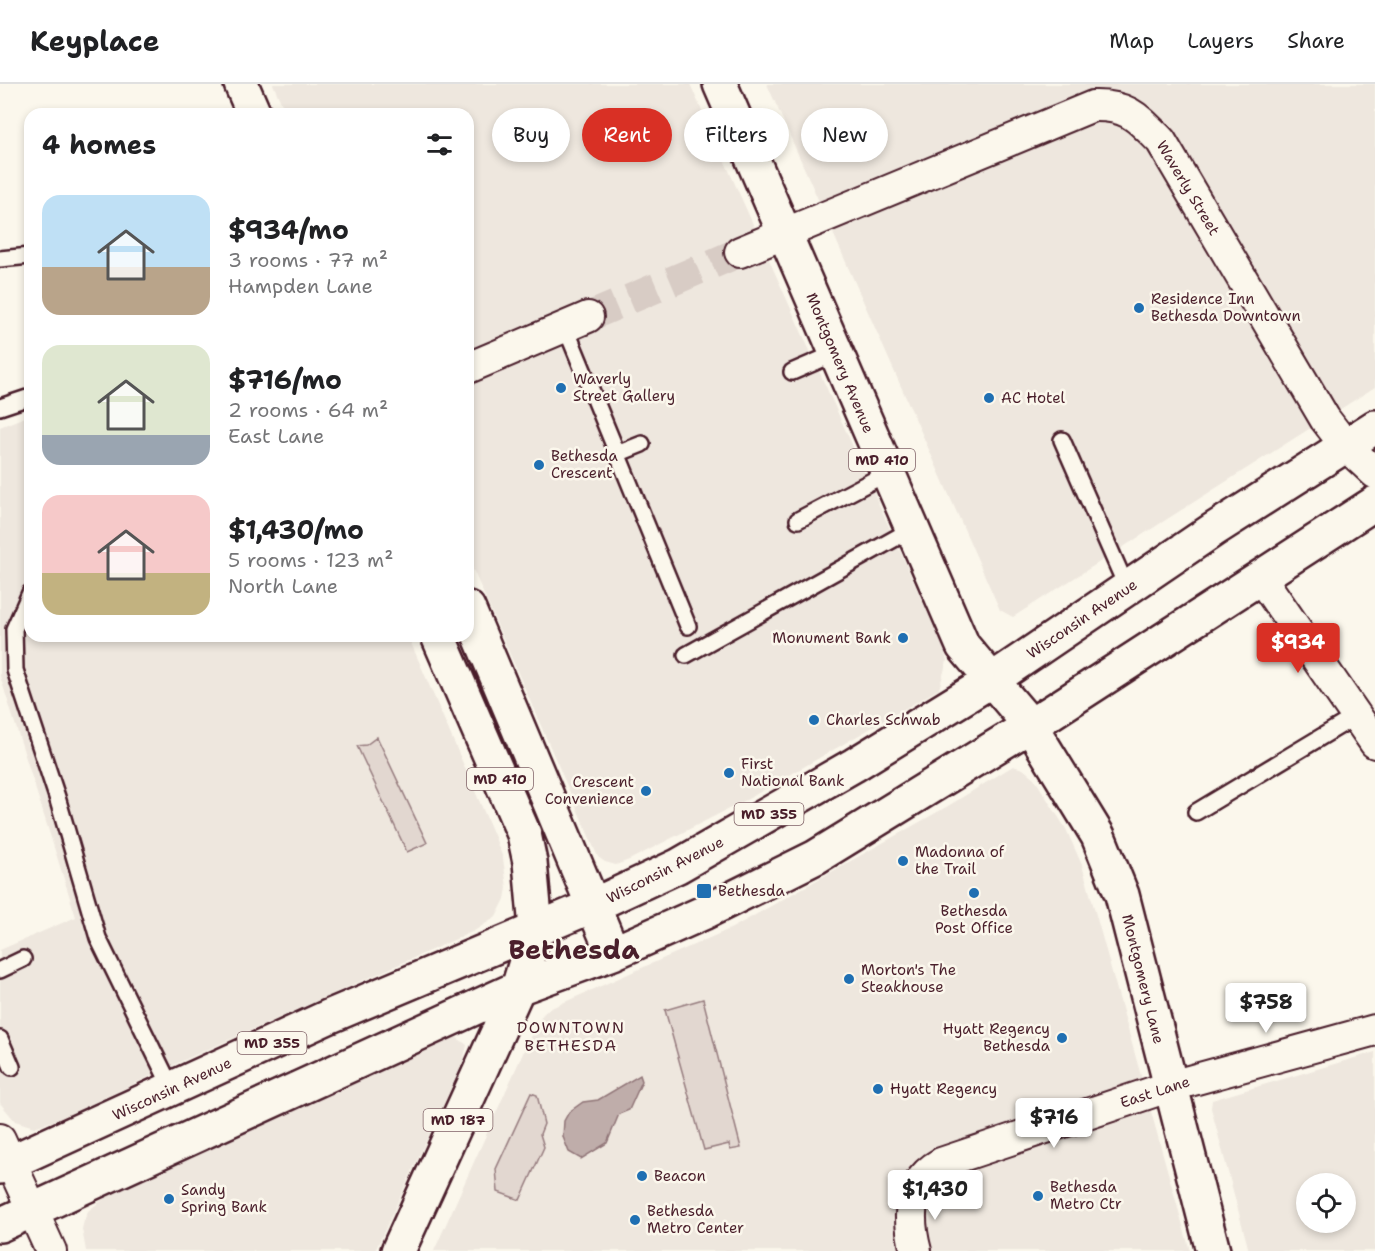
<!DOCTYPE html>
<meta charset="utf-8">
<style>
body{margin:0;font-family:"Shantell Sans",sans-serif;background:#f2f2f2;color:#202124;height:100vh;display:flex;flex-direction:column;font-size:22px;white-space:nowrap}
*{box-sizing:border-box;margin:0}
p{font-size:20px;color:#757577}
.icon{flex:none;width:33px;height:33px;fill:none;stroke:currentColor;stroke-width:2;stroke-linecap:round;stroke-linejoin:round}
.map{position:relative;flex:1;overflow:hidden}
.sheet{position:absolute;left:24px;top:24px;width:450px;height:534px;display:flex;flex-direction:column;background:#fff;border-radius:18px;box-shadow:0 3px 9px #0003}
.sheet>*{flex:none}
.banner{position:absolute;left:492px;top:24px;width:570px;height:54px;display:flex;gap:12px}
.tools{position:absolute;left:1296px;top:1089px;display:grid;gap:12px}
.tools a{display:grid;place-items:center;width:60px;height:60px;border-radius:50%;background:#fff;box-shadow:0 3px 9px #0003;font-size:30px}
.price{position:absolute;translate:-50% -51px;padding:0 14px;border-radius:6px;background:#fff;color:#222;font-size:20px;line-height:39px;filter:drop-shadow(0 2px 3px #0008)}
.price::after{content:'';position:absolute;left:50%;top:36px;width:18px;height:14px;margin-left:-9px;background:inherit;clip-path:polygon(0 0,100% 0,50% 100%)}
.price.selected{background:#d93025;color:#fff}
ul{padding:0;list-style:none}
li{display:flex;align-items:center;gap:18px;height:150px;padding:0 18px}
li span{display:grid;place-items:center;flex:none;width:168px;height:120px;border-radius:18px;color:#555}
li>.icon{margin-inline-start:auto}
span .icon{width:72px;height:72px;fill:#fffc;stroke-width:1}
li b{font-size:26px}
h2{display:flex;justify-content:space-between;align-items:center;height:72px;padding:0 18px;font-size:26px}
.chip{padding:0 21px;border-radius:27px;background:#fff;box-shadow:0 3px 9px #0003;font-size:21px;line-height:54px}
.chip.selected{background:#d93025;color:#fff}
header{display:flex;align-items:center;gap:36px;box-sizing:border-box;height:84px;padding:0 30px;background:#fff;border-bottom:2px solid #e0e0e0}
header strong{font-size:28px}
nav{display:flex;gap:33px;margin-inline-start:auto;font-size:21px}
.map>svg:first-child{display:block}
.built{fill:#eee7de;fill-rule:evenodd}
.green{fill:#e2d7d0;stroke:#967b7e;stroke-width:1.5}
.water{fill:#bfadaa;stroke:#907477;stroke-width:1.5}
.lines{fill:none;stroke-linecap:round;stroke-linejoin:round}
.minor-tunnel{stroke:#d8ccc5;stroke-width:30;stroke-dasharray:30 15;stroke-linecap:butt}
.service-casing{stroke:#4a1f2b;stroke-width:20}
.minor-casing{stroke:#4a1f2b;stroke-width:34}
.primary-casing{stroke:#4a1f2b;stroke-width:38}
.service{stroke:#fbf7ec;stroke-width:15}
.minor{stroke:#fbf7ec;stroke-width:30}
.primary{stroke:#fbf7ec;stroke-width:33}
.poi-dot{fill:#1f6fb2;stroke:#fbf7ec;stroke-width:2}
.labels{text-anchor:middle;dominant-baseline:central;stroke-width:5;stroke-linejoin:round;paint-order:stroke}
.shield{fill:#fbf7ec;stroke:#7f6065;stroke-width:1.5}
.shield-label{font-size:14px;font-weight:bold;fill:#4a1f2b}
.street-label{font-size:15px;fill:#4a1f2b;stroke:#fbf7ec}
.poi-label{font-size:15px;fill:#4a1f2b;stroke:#fbf7ec;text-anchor:start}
.neighbourhood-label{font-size:16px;letter-spacing:1.5px;fill:#4a1f2b;stroke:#fbf7ec}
.town-label{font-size:27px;font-weight:bold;fill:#4a1f2b;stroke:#fbf7ec}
</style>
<header>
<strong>Keyplace</strong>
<nav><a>Map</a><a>Layers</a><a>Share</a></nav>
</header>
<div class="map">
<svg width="1375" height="1167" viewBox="0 0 1375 1167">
<rect width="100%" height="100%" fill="#fbf7ec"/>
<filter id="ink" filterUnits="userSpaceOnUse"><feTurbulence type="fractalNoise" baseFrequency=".0167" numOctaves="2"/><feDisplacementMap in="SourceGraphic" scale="12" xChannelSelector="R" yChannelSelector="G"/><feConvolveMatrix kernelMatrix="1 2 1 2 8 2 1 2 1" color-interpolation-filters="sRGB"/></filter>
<g filter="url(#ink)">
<path class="built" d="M 273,0 L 690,0 L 943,563 L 947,577 L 939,605 L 748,715 L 629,776 L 616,781 L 605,778 L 598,773 L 468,474 L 468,30 L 286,30 Z
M 767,0 L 1375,0 L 1375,303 L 1013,533 L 1000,526 Z
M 30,331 L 30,552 L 408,552 L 494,751 L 503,774 L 507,804 L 505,815 L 496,833 L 474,847 L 193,972 L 59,1035 L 34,1043 L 15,1037 L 0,1019 L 0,866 L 76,833 L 0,592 L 0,343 Z
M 1013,682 L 1023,685 L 1034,694 L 1066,745 L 1082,781 L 1190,1167 L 434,1167 L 532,949 L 543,930 L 549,925 L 732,844 L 948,722 Z
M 456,953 L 467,961 L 463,978 L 375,1167 L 86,1167 L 82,1145 L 84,1137 L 88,1127 L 106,1113 Z
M 1375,968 L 1375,1167 L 1249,1167 L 1211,1024 L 1212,1016 ZM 1306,1100 L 1346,1100 L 1346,1138 L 1306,1138 Z"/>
<path class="green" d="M 377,653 L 427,759 L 407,768 L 357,662 L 366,661 Z
M 703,915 L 741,1064 L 730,1066 L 729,1060 L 704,1066 L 665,926 Z
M 531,1009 L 537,1011 L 544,1040 L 540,1050 L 544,1063 L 520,1116 L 498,1108 L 496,1085 Z"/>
<path class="water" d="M 640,991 L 642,997 L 629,1026 L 619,1030 L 607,1059 L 581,1075 L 569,1068 L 563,1053 L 564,1037 L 569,1028 L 583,1018 L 598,1016 Z"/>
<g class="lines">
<path class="minor-tunnel" d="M 588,233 L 740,168"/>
<defs>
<path id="service" d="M 0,175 L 30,172
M 565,242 L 688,542
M 792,288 L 836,269
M 0,323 L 30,313
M 1062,356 L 1127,504
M 617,370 L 642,360
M 798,436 L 887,389
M 30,509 L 14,545 L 15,586 L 57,713 L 98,854 L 172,1005
M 686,571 L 912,445
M 1196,728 L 1356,632
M 0,886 L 23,875
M 0,955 L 12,983"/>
<path id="minor" d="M 740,168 L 1093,22 C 1128,21 1137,33 1161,57 L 1325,335 L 1345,361 L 1375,389
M 468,284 L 588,233
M 1261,494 L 1375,659
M 0,1055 L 51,1167
M 916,1167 C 907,1133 907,1098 941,1079 L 1171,1002 L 1375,946"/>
<path id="primary" d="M 241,0 L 254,30
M 720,0 L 963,562 L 1030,641 L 1098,752 L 1122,811 L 1213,1167
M 468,524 L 613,869
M 0,1083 L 328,933 L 592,822 L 678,782 L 854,681 L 992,596 L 1213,446 L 1375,343
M 0,1141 L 518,904 L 613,869 L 703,829 L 816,773 L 1052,628 L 1375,419
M 398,1167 L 518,904 L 536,845 L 530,778 L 524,750 L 438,552"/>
</defs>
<use href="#service" class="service-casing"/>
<use href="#minor" class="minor-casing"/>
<use href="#primary" class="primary-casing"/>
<use href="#service" class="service"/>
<use href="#minor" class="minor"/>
<use href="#primary" class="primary"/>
</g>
</g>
<g class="poi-dot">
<circle cx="1139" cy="224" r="6"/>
<circle cx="561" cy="304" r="6"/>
<circle cx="989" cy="314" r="6"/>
<circle cx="539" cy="381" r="6"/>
<circle cx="903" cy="554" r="6"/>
<circle cx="814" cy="636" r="6"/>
<circle cx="729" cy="689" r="6"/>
<circle cx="646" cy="707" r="6"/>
<circle cx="903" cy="777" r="6"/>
<rect x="696" y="799" width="16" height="16" rx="3"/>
<circle cx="974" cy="809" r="6"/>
<circle cx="849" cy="895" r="6"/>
<circle cx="1062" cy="954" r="6"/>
<circle cx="878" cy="1005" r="6"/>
<circle cx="642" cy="1092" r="6"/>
<circle cx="1038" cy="1112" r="6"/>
<circle cx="169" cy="1115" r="6"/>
<circle cx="635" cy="1136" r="6"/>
</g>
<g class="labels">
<g class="shield">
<rect x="849" y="365" width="66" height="22" rx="4.5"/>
<rect x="467" y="684" width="66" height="22" rx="4.5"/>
<rect x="734.5" y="719" width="69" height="22" rx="4.5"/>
<rect x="237.5" y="948" width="69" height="22" rx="4.5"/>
<rect x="423.5" y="1025" width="69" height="22" rx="4.5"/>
</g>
<g class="shield-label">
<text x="882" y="376">MD 410</text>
<text x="500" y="695">MD 410</text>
<text x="769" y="730">MD 355</text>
<text x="272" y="959">MD 355</text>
<text x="458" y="1036">MD 187</text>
</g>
<g class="street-label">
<text transform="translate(1188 104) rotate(59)">Waverly Street</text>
<text transform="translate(840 279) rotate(67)">Montgomery Avenue</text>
<text transform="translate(1082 535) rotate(-34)">Wisconsin Avenue</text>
<text transform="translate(665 786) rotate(-27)">Wisconsin Avenue</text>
<text transform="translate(1143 895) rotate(76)">Montgomery Lane</text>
<text transform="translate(172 1005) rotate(-25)">Wisconsin Avenue</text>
<text transform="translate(1155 1008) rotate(-18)">East Lane</text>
</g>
<g class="poi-label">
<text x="1151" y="215">Residence Inn<tspan x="1151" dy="17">Bethesda Downtown</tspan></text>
<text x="573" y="295">Waverly<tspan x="573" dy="17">Street Gallery</tspan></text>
<text x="1001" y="314">AC Hotel</text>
<text x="551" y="372">Bethesda<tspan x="551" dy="17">Crescent</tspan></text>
<text x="891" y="554" text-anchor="end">Monument Bank</text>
<text x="826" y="636">Charles Schwab</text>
<text x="741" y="680">First<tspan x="741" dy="17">National Bank</tspan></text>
<text x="634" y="698" text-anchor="end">Crescent<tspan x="634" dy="17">Convenience</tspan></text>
<text x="915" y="768">Madonna of<tspan x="915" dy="17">the Trail</tspan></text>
<text x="718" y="807">Bethesda</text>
<text x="974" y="827" text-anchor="middle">Bethesda<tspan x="974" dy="17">Post Office</tspan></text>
<text x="861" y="886">Morton's The<tspan x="861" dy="17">Steakhouse</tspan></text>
<text x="1050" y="945" text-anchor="end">Hyatt Regency<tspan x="1050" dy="17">Bethesda</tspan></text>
<text x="890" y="1005">Hyatt Regency</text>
<text x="654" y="1092">Beacon</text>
<text x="1050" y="1103">Bethesda<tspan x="1050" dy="17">Metro Ctr</tspan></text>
<text x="181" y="1106">Sandy<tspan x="181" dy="17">Spring Bank</tspan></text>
<text x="647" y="1127">Bethesda<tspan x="647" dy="17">Metro Center</tspan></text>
</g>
<g class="neighbourhood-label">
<text x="571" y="943">DOWNTOWN<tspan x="571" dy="18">BETHESDA</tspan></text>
</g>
<g class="town-label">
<text x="574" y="865">Bethesda</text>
</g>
</g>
</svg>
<div class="tools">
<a><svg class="icon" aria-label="locate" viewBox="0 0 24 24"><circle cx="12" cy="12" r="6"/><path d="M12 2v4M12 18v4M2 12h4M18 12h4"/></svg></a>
</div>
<b class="price selected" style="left:1298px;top:590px">$934</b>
<b class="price" style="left:1266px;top:950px">$758</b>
<b class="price" style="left:1054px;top:1065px">$716</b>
<b class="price" style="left:935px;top:1137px">$1,430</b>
<div class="banner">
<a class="chip">Buy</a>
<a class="chip selected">Rent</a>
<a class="chip">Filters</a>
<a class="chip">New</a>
</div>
<section class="sheet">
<h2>4 homes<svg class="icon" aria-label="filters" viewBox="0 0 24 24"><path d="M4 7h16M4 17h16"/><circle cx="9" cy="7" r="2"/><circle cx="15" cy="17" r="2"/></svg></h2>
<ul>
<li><span style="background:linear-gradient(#bfe0f5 60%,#b9a48a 0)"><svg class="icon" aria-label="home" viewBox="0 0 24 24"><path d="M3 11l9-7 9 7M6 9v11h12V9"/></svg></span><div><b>$934/mo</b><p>3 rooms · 77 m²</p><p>Hampden Lane</p></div></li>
<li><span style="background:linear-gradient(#dfe7d0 75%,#9aa5b1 0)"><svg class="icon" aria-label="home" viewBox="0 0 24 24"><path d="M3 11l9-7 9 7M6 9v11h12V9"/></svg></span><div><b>$716/mo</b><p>2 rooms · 64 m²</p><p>East Lane</p></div></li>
<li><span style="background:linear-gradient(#f6c9c9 65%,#c2b280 0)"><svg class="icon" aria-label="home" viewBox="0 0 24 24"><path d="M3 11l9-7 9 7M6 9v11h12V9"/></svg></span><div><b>$1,430/mo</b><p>5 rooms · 123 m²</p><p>North Lane</p></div></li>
</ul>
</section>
</div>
